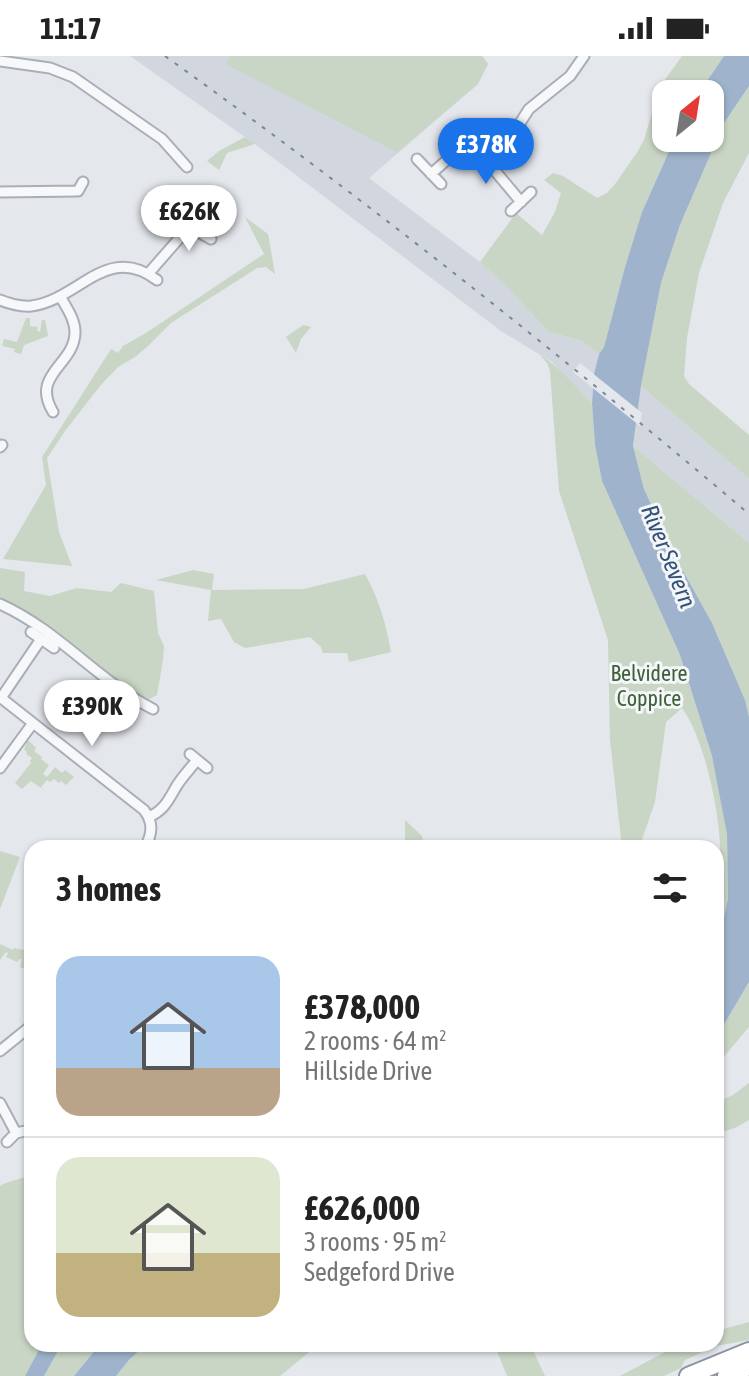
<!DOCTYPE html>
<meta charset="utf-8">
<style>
body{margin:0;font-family:"Asap Condensed",sans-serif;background:#f6f6f6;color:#222;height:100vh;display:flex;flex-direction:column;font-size:30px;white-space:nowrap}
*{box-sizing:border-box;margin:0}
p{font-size:26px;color:#767676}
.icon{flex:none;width:44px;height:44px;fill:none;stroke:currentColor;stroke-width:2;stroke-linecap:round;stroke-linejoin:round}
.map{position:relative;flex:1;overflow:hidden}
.details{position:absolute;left:24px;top:784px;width:700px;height:512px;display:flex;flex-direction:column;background:#fff;border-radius:24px;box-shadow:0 2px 6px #0004}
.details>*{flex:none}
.needle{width:52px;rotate:30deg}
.buttons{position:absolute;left:652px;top:24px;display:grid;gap:16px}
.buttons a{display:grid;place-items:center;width:72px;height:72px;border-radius:16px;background:#fff;box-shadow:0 2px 6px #0004;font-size:40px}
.price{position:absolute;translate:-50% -68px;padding:0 18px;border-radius:28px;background:#fff;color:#222;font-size:26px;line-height:52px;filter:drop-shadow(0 2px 4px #0008)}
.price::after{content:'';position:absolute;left:50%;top:48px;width:24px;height:18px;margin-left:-12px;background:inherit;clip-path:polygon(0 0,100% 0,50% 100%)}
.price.current{background:#1a73e8;color:#fff}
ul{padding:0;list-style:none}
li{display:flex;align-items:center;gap:24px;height:200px;padding:0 32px}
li+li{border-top:2px solid #e0e0e0}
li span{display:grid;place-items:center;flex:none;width:224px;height:160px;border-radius:24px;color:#555}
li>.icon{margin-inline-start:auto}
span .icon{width:96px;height:96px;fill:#fffc;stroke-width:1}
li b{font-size:34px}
h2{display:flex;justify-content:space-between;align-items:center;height:96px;padding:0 32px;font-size:34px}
.status{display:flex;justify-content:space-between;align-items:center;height:56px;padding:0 40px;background:#fff;direction:ltr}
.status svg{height:22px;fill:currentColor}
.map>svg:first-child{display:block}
.built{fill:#d2d6de}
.green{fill:#c9d6c5}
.water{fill:#9fb4cc}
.pier{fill:#e4e7ec}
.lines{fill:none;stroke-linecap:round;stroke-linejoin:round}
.street-casing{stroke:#a9aeb7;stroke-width:13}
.highway-casing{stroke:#8b94a3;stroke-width:20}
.street{stroke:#f7f8fa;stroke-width:9}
.highway{stroke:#fff;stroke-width:16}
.rail{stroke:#7d8696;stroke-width:2;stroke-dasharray:4 8;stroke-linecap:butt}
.labels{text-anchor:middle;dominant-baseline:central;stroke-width:6;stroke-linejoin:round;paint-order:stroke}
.park-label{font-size:22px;fill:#3f6138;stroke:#f4f6f9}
.water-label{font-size:24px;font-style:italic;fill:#34527a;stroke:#f4f6f9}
</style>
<div class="status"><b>11:17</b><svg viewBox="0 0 49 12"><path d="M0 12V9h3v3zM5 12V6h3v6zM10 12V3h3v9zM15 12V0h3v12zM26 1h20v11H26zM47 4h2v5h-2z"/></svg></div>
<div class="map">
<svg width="749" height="1320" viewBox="0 0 749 1320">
<rect width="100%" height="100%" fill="#e4e7ec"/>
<path class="built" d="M 130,0 L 482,0 L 488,8 L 478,28 L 369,122 L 480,206 L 505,229 L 549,276 L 582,285 L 599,298 L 594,318 L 580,307 L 573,316 L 593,332 L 592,347 L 568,324 L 552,306 L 501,275 L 255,88 Z
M 641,330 L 749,423 L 749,487 L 633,390 Z"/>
<path class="green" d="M 230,0 L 482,0 L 488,8 L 478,28 L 397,96 L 226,8 Z
M 682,0 L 724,0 L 698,38 L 666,38 L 666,82 L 675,82 L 642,156 L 625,211 L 604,291 L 599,298 L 582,285 L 549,276 L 505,229 L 480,206 L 516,157 L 542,179 L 555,156 L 561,137 L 544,124 L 553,117 L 563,120 L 597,142 L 607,137 L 615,128 L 638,95 L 644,84 L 656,43 L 664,25 Z
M 749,30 L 749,97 L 723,147 L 699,217 L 687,282 L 684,320 L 689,328 L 749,379 L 749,423 L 641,330 L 661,227 L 680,169 L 724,67 Z
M 245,81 L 255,88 L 227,97 L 219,114 L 207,105 L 219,95 Z
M 245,161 L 268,178 L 275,218 L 266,211 L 257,212 L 171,267 L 148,290 L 135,301 L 118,311 L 100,330 L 65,375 L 47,402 L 59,476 L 72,510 L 3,503 L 46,429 L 42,401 L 111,293 L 118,297 L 123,290 L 146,277 L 264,198 Z
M 26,262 L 30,262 L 30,270 L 38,271 L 37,274 L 40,276 L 42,264 L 45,264 L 48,280 L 24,289 L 21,298 L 14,296 L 15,293 L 2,290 L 4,283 L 17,286 Z
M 303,269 L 311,271 L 301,283 L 296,297 L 286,281 Z
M 540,299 C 559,310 575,331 592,347 L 595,389 L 602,425 L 680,599 L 712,700 L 719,731 L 727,778 L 728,843 L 716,896 C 716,876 714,854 716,834 C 718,819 721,805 720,790 C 719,753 704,682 682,652 L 666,666 L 655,746 L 639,792 L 622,792 L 610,684 L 608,584 L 559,435 L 550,315 L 547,307 Z
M 633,390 L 749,487 L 749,661 L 745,644 L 712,567 L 676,502 L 644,433 Z
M 0,512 L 25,516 L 24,535 L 50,540 L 77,532 L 111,536 L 121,527 L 154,535 L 158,577 L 164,590 L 163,604 L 157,639 L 146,645 L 107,618 L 22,552 L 0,543 Z
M 193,514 L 214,518 L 212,534 L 304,533 L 365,518 C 379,543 386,568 391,596 L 349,606 L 347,597 L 323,597 L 321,591 L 310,581 L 245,592 L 234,586 L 221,563 L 208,565 L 211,534 L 156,524 Z
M 28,684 L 36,692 L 34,695 L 42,701 L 41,703 L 49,709 L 43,718 L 47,721 L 55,711 L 62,717 L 65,714 L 74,721 L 66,729 L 61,725 L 59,727 L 54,723 L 50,726 L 47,724 L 41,731 L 44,734 L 31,725 L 22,733 L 15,727 L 31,707 L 30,705 L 32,702 L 26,698 L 27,696 L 24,693 Z
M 405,764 L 422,780 L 424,792 L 405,792 Z
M 0,795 L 20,801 L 0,853 Z
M 0,888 L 13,894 L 14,892 L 28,895 L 32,893 L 32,911 L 29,915 L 20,911 L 22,903 L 20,903 L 17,906 L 6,901 L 8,897 L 6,896 L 0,904 Z
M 749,926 L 749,971 L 716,1010 L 716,982 Z
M 749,1027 L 749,1064 L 735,1072 L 716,1078 L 716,1047 L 733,1039 Z
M 32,1118 L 32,1288 L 42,1288 L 25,1320 L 0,1320 L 0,1130 C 9,1124 22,1124 32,1118 Z
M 749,1266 L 749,1284 L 716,1290 L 685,1304 L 681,1312 L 664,1320 L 620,1320 L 680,1288 L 716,1288 L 716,1275 Z
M 62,1288 L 100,1288 L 74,1320 L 44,1320 Z
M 146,1288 L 319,1288 L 280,1320 L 116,1320 L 129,1304 Z
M 494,1288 L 530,1288 L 545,1320 L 507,1320 Z"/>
<path class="water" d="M 724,0 L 749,0 L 749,30 L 724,67 L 680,169 L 661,227 L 641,330 L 633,390 L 644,433 L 676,502 L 712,567 L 745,644 L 749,661 L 749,926 L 716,982 L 716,896 L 728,843 L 727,778 L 712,700 L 680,599 L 602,425 L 595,389 L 592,347 L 594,318 L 599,298 L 604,291 L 625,211 L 642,156 L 675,82 L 710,82 L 710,38 L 698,38 Z
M 42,1288 L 62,1288 L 44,1320 L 25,1320 Z
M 100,1288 L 146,1288 L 129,1304 L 116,1320 L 74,1320 Z"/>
<path class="pier" d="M 591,316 L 642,357 L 640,370 L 589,329 Z"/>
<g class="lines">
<defs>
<path id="street" d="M 0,5 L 50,12 L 73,21 L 162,83 L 187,111
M 492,95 L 496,116 L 521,146
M 417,103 L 441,128
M 431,118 L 458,94 L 473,92 L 492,95 L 506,89 L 529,53 L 570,20 L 584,0
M 0,136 L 78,135 L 83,126
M 511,155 L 531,136
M 188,170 L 211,183
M 148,218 L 182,179 L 197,154
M 0,244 C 10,248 20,251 31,250 C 79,244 107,186 157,224
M 53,356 C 30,318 75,309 75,276 C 75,263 66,251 60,240
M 0,391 L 2,389
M 0,548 C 58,574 98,625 153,653
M 31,576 L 54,592
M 0,641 L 33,667
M 1,642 L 41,583
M 190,698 L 207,712
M 0,712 L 33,667 L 144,754 C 154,767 152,778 145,792
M 149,761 C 164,754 168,745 176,731 C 182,721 190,713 197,704
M 0,995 L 32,969
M 0,1047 L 16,1077
M 7,1086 L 16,1077 L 30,1074"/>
<path id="highway" d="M 688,1320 L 749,1295
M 726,1320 L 749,1311"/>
</defs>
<use href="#street" class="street-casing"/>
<use href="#highway" class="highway-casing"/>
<use href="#street" class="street"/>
<use href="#highway" class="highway"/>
<path class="rail" d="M 165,0 C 366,144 560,298 749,458"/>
</g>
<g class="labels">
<g class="park-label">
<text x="649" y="617">Belvidere<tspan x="649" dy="25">Coppice</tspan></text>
</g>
<g class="water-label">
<text transform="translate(669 500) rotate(68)">River Severn</text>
</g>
</g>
</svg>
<div class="buttons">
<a><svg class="needle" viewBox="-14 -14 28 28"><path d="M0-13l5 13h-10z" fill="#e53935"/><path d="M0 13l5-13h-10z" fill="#767676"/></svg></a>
</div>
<b class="price current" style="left:486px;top:130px">£378K</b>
<b class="price" style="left:189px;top:197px">£626K</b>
<b class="price" style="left:92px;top:692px">£390K</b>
<section class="details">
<h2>3 homes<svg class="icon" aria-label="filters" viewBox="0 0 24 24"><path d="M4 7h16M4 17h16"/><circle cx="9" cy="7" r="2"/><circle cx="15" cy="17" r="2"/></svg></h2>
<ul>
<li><span style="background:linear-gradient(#a9c7e8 70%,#b9a48a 0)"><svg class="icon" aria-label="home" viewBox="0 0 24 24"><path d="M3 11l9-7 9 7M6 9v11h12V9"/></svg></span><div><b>£378,000</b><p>2 rooms · 64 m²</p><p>Hillside Drive</p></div></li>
<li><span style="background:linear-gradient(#dfe7d0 60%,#c2b280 0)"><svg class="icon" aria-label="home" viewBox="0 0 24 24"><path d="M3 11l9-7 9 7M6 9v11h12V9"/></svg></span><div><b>£626,000</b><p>3 rooms · 95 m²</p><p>Sedgeford Drive</p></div></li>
</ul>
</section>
</div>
